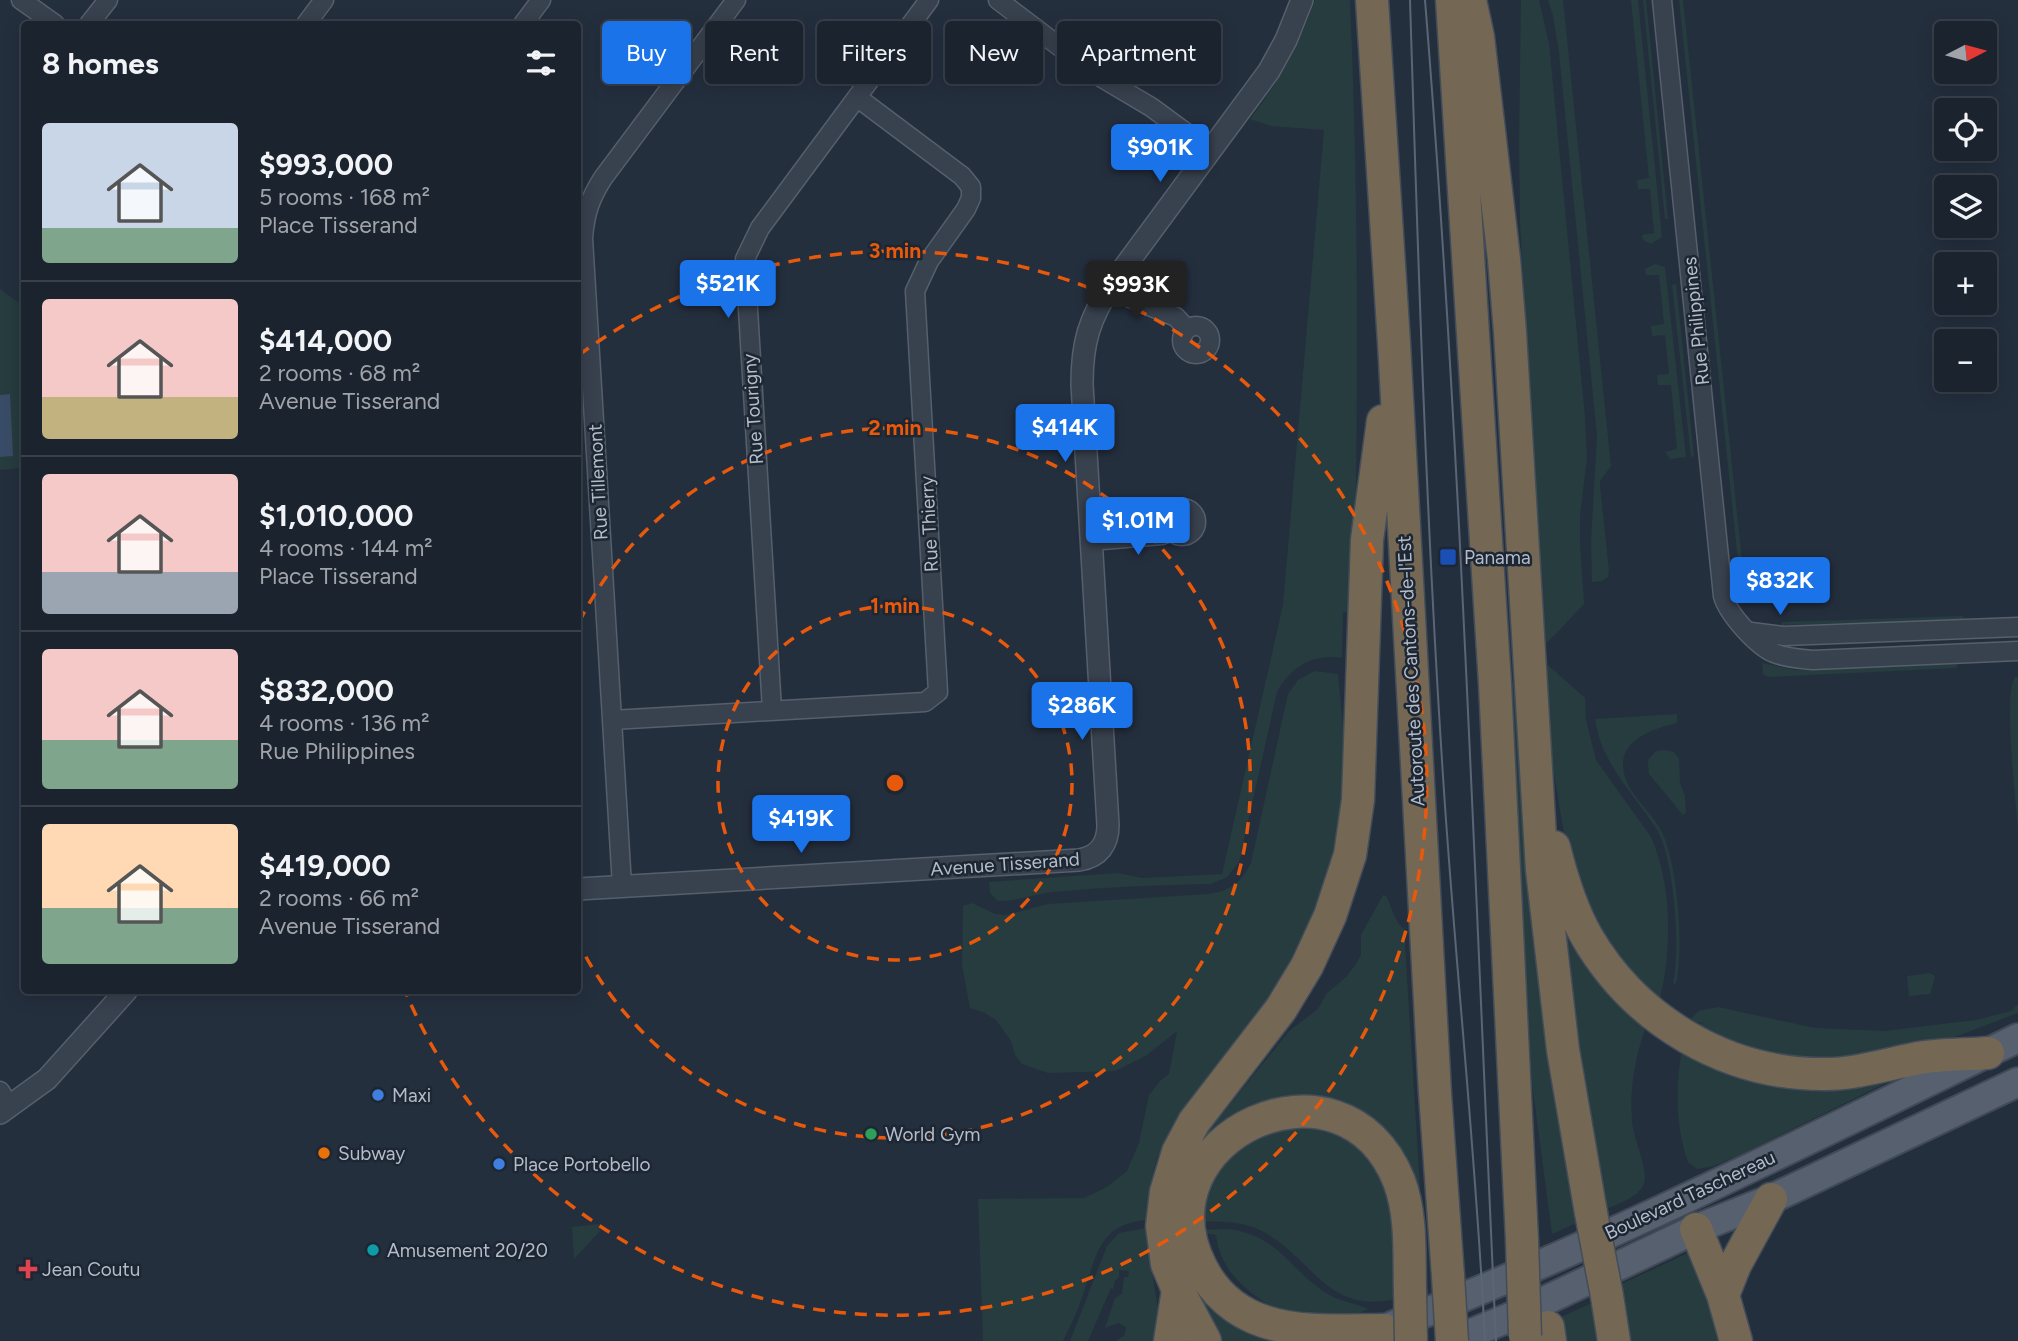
<!DOCTYPE html>
<meta charset="utf-8">
<style>
body{margin:0;font-family:Figtree,sans-serif;background:#282f3a;color:#f1f3f6;height:100vh;display:flex;flex-direction:column;font-size:26px;white-space:nowrap}
*{box-sizing:border-box;margin:0}
p{font-size:23px;color:#a0a4aa}
.icon{flex:none;width:38px;height:38px;fill:none;stroke:currentColor;stroke-width:2;stroke-linecap:round;stroke-linejoin:round}
.map{position:relative;flex:1;overflow:hidden}
.panel{position:absolute;left:21px;top:21px;width:560px;height:973px;display:flex;flex-direction:column;background:#1b232e;border-radius:7px;box-shadow:0 4px 18px #0003,0 0 0 2px #39404a}
.panel>*{flex:none}
.top-card{position:absolute;left:602px;top:21px;width:665px;height:63px;display:flex;gap:14px}
.needle{width:46px;rotate:84deg}
.buttons{position:absolute;left:1934px;top:21px;display:grid;gap:14px}
.buttons a{display:grid;place-items:center;width:63px;height:63px;border-radius:7px;background:#1b232e;box-shadow:0 4px 18px #0003,0 0 0 2px #39404a;font-size:35px}
.price{position:absolute;translate:-50% -60px;padding:0 16px;border-radius:7px;background:#1a73e8;color:#fff;font-size:23px;line-height:46px;filter:drop-shadow(0 2px 4px #0008)}
.price::after{content:'';position:absolute;left:50%;top:42px;width:21px;height:16px;margin-left:-10px;background:inherit;clip-path:polygon(0 0,100% 0,50% 100%)}
.price.active{background:#222;color:#fff}
ul{padding:0;list-style:none}
li{display:flex;align-items:center;gap:21px;height:175px;padding:0 21px}
li+li{border-top:2px solid #39404a}
li span{display:grid;place-items:center;flex:none;width:196px;height:140px;border-radius:7px;color:#555}
li>.icon{margin-inline-start:auto}
span .icon{width:84px;height:84px;fill:#fffc;stroke-width:1}
li b{font-size:30px}
h2{display:flex;justify-content:space-between;align-items:center;height:84px;padding:0 21px;font-size:30px}
.chip{padding:0 24px;border-radius:7px;background:#1b232e;box-shadow:0 4px 18px #0003,0 0 0 2px #39404a;font-size:24px;line-height:63px}
.chip.active{background:#1a73e8;color:#fff}
.map>svg:first-child{display:block}
.green{fill:#263c3f;fill-rule:evenodd}
.water{fill:#394c67}
.lines{fill:none;stroke-linecap:round;stroke-linejoin:round}
.minor-casing{stroke:#565f6c;stroke-width:21}
.tertiary-casing{stroke:#565f6c;stroke-width:24}
.primary-casing{stroke:#414a57;stroke-width:32}
.motorway-casing{stroke:#434c59;stroke-width:35}
.minor{stroke:#38414e;stroke-width:18}
.tertiary{stroke:#38414e;stroke-width:21}
.primary{stroke:#56606e;stroke-width:28}
.motorway{stroke:#746855;stroke-width:32}
.tram{stroke:#5a6575;stroke-width:2}
.motorway-bridge-casing{stroke:#434c59;stroke-width:35;stroke-linecap:butt}
.motorway-bridge{stroke:#746855;stroke-width:32}
.ring{fill:none;stroke:#e8590c;stroke-width:3.5;stroke-dasharray:12 9}
.transit-dot{fill:#1a4fb4;stroke:#1d2633;stroke-width:2.5}
.shop-dot{fill:#3f7fe0;stroke:#1d2633;stroke-width:2.5}
.leisure-dot{fill:#2e9e5b;stroke:#1d2633;stroke-width:2.5}
.food-dot{fill:#e8710a;stroke:#1d2633;stroke-width:2.5}
.culture-dot{fill:#0f9aa8;stroke:#1d2633;stroke-width:2.5}
.health-dot{fill:#e0444e;stroke:#1d2633;stroke-width:2.5}
.labels{text-anchor:middle;dominant-baseline:central;stroke-width:5;stroke-linejoin:round;paint-order:stroke}
.street-label{font-size:19px;fill:#b4bcc9;stroke:#1d2633}
.poi-label{font-size:19px;fill:#b4bcc9;stroke:#1d2633;text-anchor:start}
.centre{fill:#e8590c;stroke:#1d2633;stroke-width:3.5}
.ring-label{font-size:21px;text-anchor:middle;font-weight:bold;fill:#e8590c;stroke:#1d2633;stroke-width:5;stroke-linejoin:round;paint-order:stroke}
</style>
<div class="map">
<svg width="2018" height="1341" viewBox="0 0 2018 1341">
<rect width="100%" height="100%" fill="#242f3e"/>
<path class="green" d="M 1315,0 L 1350,0 C 1359,204 1358,408 1354,613 L 1343,612 L 1342,658 C 1312,653 1290,668 1277,692 L 1239,862 L 1227,877 L 1211,884 C 1158,885 1105,887 1052,892 C 1034,894 1015,902 998,901 L 990,893 L 989,882 L 1118,873 L 1142,878 L 1222,874 L 1283,605 L 1324,130 L 1271,126 L 1250,119 C 1278,83 1300,44 1315,0 Z
M 1521,0 L 1539,0 L 1549,43 L 1585,417 L 1587,458 L 1580,516 L 1580,544 L 1584,604 L 1547,643 L 1543,630 L 1520,222 L 1519,142 Z
M 1548,0 L 1563,0 L 1611,466 L 1600,481 L 1600,485 L 1609,571 L 1608,577 L 1602,581 L 1592,582 L 1591,541 L 1597,436 L 1559,53 L 1553,16 Z
M 1631,0 L 1638,0 L 1662,237 L 1651,244 L 1643,240 L 1642,235 L 1654,233 L 1650,189 L 1638,189 L 1637,180 L 1649,178 Z
M 1643,0 L 1646,0 L 1668,219 L 1665,219 Z
M 1679,0 L 1683,0 L 1743,570 L 1748,596 L 1745,597 L 1740,583 L 1737,551 Z
M 1655,264 L 1665,267 L 1686,457 L 1670,459 L 1665,452 L 1677,449 L 1671,385 L 1658,385 L 1657,375 L 1669,374 L 1665,335 L 1652,336 L 1651,326 L 1664,324 L 1659,275 L 1646,275 L 1645,269 Z
M 1676,284 L 1694,456 L 1691,457 L 1672,285 Z
M 0,289 L 23,306 L 24,304 L 24,468 L 0,470 Z
M 1963,616 L 1964,620 L 1781,625 L 1782,622 Z
M 1762,663 L 1795,670 L 1957,664 L 1957,668 L 1768,677 L 1763,674 Z
M 1548,665 L 1585,698 L 1586,720 L 1596,760 L 1651,837 C 1672,883 1672,950 1660,998 L 1642,989 L 1592,920 L 1567,849 L 1562,822 L 1553,767 L 1546,677 Z
M 1315,671 L 1338,674 L 1343,728 L 1348,744 L 1338,838 L 1325,882 L 1310,923 L 1290,963 L 1266,1001 L 1189,1100 L 1171,1128 L 1157,1158 L 1151,1182 L 1146,1220 C 1100,1224 1097,1254 1084,1291 C 1079,1308 1071,1325 1063,1341 L 983,1341 L 978,1199 L 1084,1198 L 1107,1187 L 1127,1171 L 1139,1143 L 1149,1095 L 1160,1081 L 1169,1074 L 1177,1031 L 1147,1055 L 1115,1071 L 1048,1073 L 1022,1064 L 1015,1055 L 1011,1041 L 996,1020 L 983,1012 L 970,1008 L 962,965 L 963,906 L 972,903 L 995,914 L 1006,915 L 1048,904 L 1208,894 C 1229,892 1242,882 1251,863 L 1288,694 L 1298,680 Z
M 2015,677 L 2018,677 L 2018,830 C 2016,803 2003,693 2015,677 Z
M 1510,682 L 1517,682 L 1581,1221 L 1552,1234 L 1532,1083 Z
M 1677,714 L 1677,723 C 1656,728 1622,738 1623,766 C 1624,791 1650,810 1661,830 C 1678,864 1684,947 1676,984 L 1673,983 C 1681,951 1674,855 1656,828 C 1633,793 1601,763 1595,719 Z
M 1665,750 L 1674,752 L 1679,759 L 1680,783 L 1685,796 L 1686,813 L 1683,815 L 1649,774 L 1648,760 L 1656,751 Z
M 1383,895 L 1386,896 C 1392,906 1394,922 1404,929 L 1426,1285 L 1417,1289 L 1415,1210 L 1340,1110 L 1204,1148 L 1200,1145 L 1211,1128 L 1289,1031 L 1318,1009 L 1326,994 L 1346,977 L 1356,964 L 1361,955 L 1361,935 Z
M 1556,906 L 1648,1021 C 1636,1053 1629,1087 1632,1121 C 1633,1138 1649,1170 1644,1184 C 1638,1198 1617,1204 1604,1210 Z
M 1930,973 L 1935,976 L 1930,994 L 1909,996 L 1907,976 Z
M 2018,1004 L 2018,1013 L 1947,1040 L 1876,1058 L 1780,1059 L 1703,1032 L 1704,1028 L 1699,1024 L 1706,1022 L 1696,1023 L 1691,1019 L 1698,1011 L 1718,1007 L 1815,1028 L 1884,1031 L 1976,1020 L 2011,1011 Z
M 1683,1045 L 1894,1079 L 1738,1156 L 1713,1166 L 1697,1169 L 1688,1162 C 1675,1125 1675,1083 1683,1045 Z
M 1299,1120 L 1355,1139 L 1392,1192 L 1401,1298 C 1326,1317 1315,1259 1262,1231 C 1242,1221 1220,1221 1198,1222 L 1199,1205 L 1227,1149 Z
M 599,1224 L 600,1231 L 574,1259 L 572,1227 Z
M 1147,1228 C 1148,1266 1161,1303 1159,1341 L 1116,1341 L 1125,1335 L 1126,1327 L 1119,1323 L 1105,1328 L 1115,1298 L 1122,1294 L 1124,1277 L 1128,1277 L 1129,1271 L 1119,1270 L 1119,1277 L 1115,1281 L 1113,1289 L 1111,1288 L 1088,1341 L 1070,1341 L 1107,1246 L 1119,1233 Z
M 1229,1229 C 1279,1237 1286,1265 1323,1291 C 1337,1301 1355,1303 1368,1309 C 1355,1316 1340,1316 1326,1318 C 1261,1325 1211,1295 1199,1230 ZM 1203,1233 L 1216,1235 C 1220,1269 1243,1289 1271,1306 L 1272,1310 C 1234,1297 1216,1269 1203,1233 Z
M 1686,1254 L 1691,1254 L 1725,1341 L 1629,1341 L 1619,1285 Z
M 1189,1267 L 1300,1341 L 1219,1341 L 1195,1297 Z
M 1594,1302 L 1603,1341 L 1563,1341 L 1561,1317 Z"/>
<path class="water" d="M 10,394 L 13,456 L 0,457 L 0,395 Z"/>
<g class="lines">
<defs>
<path id="minor" d="M 21,0 L 55,24
M 998,0 L 1097,75 L 1151,107 L 1211,151
M 1662,0 L 1723,596 C 1728,614 1757,646 1774,653 C 1786,658 1800,659 1813,660 L 2018,651
M 89,24 L 108,0
M 306,24 L 324,0
M 523,24 L 541,0
M 1112,284 L 1130,298 L 1176,317 L 1187,329
M1182 340a14 14 0 1 1 28 0a14 14 0 1 1-28 0Z
M1168 522a14 14 0 1 1 28 0a14 14 0 1 1-28 0Z
M 1091,541 L 1162,535 L 1172,531
M 1751,632 L 1784,636 L 2018,627
M 772,710 L 745,259 L 760,228 L 929,0
M 612,720 L 925,702 L 938,692 L 915,291 L 929,261 L 966,209 L 971,198 L 971,187 L 962,176 L 858,98
M 622,886 L 583,238 C 585,214 590,198 603,178 L 736,0
M 0,1091 L 10,1107"/>
<path id="tertiary" d="M 578,889 L 1079,860 C 1099,857 1108,844 1108,825 L 1082,384 C 1082,343 1089,319 1112,284 L 1269,71 L 1286,40 L 1302,0
M 0,1113 L 47,1079 L 127,990"/>
<path id="primary" d="M 1392,1326 C 1606,1242 1812,1138 2018,1038
M 1453,1341 L 1513,1316 L 1696,1229 L 1771,1199 L 2018,1082"/>
<path id="motorway" d="M 1372,0 L 1394,343 L 1435,1093 L 1448,1276
M 1452,0 L 1495,684 L 1522,1240
M 1470,0 L 1478,37 L 1504,259 L 1510,332 L 1542,870 L 1563,1050 L 1591,1213
M 1554,847 C 1562,879 1571,909 1587,937 C 1636,1021 1727,1075 1825,1074 C 1855,1074 1884,1065 1914,1059 C 1938,1054 1964,1055 1988,1053
M 1696,1229 L 1723,1295 L 1736,1341
M 1723,1295 L 1735,1265 L 1771,1199
M 1607,1296 L 1614,1341
M 1548,1327 L 1550,1341
M 1384,1330 C 1345,1330 1301,1334 1263,1321 C 1236,1312 1214,1293 1201,1267 C 1135,1137 1343,1040 1399,1181 C 1412,1215 1409,1255 1410,1291
M 1170,1341 L 1178,1290
M 1205,1341 L 1178,1290 L 1167,1264 L 1162,1226 L 1166,1192 L 1178,1152 L 1194,1122 L 1281,1009 L 1307,966 L 1330,916 L 1350,855 L 1358,800 L 1367,540 L 1383,421"/>
</defs>
<use href="#minor" class="minor-casing"/>
<use href="#tertiary" class="tertiary-casing"/>
<use href="#primary" class="primary-casing"/>
<use href="#motorway" class="motorway-casing"/>
<use href="#minor" class="minor"/>
<use href="#tertiary" class="tertiary"/>
<use href="#primary" class="primary"/>
<use href="#motorway" class="motorway"/>
<path class="tram" d="M 1410,0 C 1418,259 1426,517 1443,776 C 1455,964 1476,1152 1485,1341
M 1425,0 C 1461,446 1475,894 1496,1341"/>
<defs>
<path id="motorway-bridge" d="M 1591,1213 L 1607,1296
M 1522,1240 L 1525,1336
M 1448,1276 L 1452,1341
M 1410,1291 L 1411,1341"/>
</defs>
<use href="#motorway-bridge" class="motorway-bridge-casing"/>
<use href="#motorway-bridge" class="motorway-bridge"/>
</g>
<g class="ring">
<circle cx="895" cy="783" r="177"/>
<path d="M579 622A355 355 0 1 1 579 944"/>
<path d="M579 355A532 532 0 1 1 405 991"/>
</g>
<rect class="transit-dot" x="1439" y="548" width="18" height="18" rx="3.5"/>
<g class="shop-dot">
<circle cx="378" cy="1095" r="7"/>
<circle cx="499" cy="1164" r="7"/>
</g>
<circle class="leisure-dot" cx="871" cy="1134" r="7"/>
<circle class="food-dot" cx="324" cy="1153" r="7"/>
<circle class="culture-dot" cx="373" cy="1250" r="7"/>
<path class="health-dot" d="M24.5 1258.5h7v7h7v7h-7v7h-7v-7h-7v-7h7z"/>
<g class="labels">
<g class="street-label">
<text transform="translate(1696 321) rotate(-96)">Rue Philippines</text>
<text transform="translate(753 409) rotate(-94)">Rue Tourigny</text>
<text transform="translate(598 482) rotate(-93)">Rue Tillemont</text>
<text transform="translate(929 524) rotate(-93)">Rue Thierry</text>
<text transform="translate(1411 671) rotate(-93)">Autoroute des Cantons-de-l'Est</text>
<text transform="translate(1005 864) rotate(-4)">Avenue Tisserand</text>
<text transform="translate(1690 1195) rotate(-25)">Boulevard Taschereau</text>
</g>
<g class="poi-label">
<text x="1464" y="557">Panama</text>
<text x="392" y="1095">Maxi</text>
<text x="885" y="1134">World Gym</text>
<text x="338" y="1153">Subway</text>
<text x="513" y="1164">Place Portobello</text>
<text x="387" y="1250">Amusement 20/20</text>
<text x="42" y="1269">Jean Coutu</text>
</g>
</g>
<circle cx="895" cy="783" r="10" class="centre"/>
<g class="ring-label">
<text x="895" y="258">3 min</text>
<text x="895" y="435">2 min</text>
<text x="895" y="613">1 min</text>
</g>
</svg>
<div class="buttons">
<a><svg class="needle" viewBox="-14 -14 28 28"><path d="M0-13l5 13h-10z" fill="#e53935"/><path d="M0 13l5-13h-10z" fill="#a0a4aa"/></svg></a>
<a><svg class="icon" aria-label="locate" viewBox="0 0 24 24"><circle cx="12" cy="12" r="6"/><path d="M12 2v4M12 18v4M2 12h4M18 12h4"/></svg></a>
<a><svg class="icon" aria-label="layers" viewBox="0 0 24 24"><path d="M12 4l9 5-9 5-9-5zM3 14l9 5 9-5"/></svg></a>
<a>+</a>
<a>−</a>
</div>
<b class="price" style="left:1160px;top:184px">$901K</b>
<b class="price" style="left:728px;top:320px">$521K</b>
<b class="price active" style="left:1136px;top:321px">$993K</b>
<b class="price" style="left:1065px;top:464px">$414K</b>
<b class="price" style="left:1138px;top:557px">$1.01M</b>
<b class="price" style="left:1780px;top:617px">$832K</b>
<b class="price" style="left:1082px;top:742px">$286K</b>
<b class="price" style="left:801px;top:855px">$419K</b>
<div class="top-card">
<a class="chip active">Buy</a>
<a class="chip">Rent</a>
<a class="chip">Filters</a>
<a class="chip">New</a>
<a class="chip">Apartment</a>
</div>
<section class="panel">
<h2>8 homes<svg class="icon" aria-label="filters" viewBox="0 0 24 24"><path d="M4 7h16M4 17h16"/><circle cx="9" cy="7" r="2"/><circle cx="15" cy="17" r="2"/></svg></h2>
<ul>
<li><span style="background:linear-gradient(#c9d6e8 75%,#7fa58c 0)"><svg class="icon" aria-label="home" viewBox="0 0 24 24"><path d="M3 11l9-7 9 7M6 9v11h12V9"/></svg></span><div><b>$993,000</b><p>5 rooms · 168 m²</p><p>Place Tisserand</p></div></li>
<li><span style="background:linear-gradient(#f6c9c9 70%,#c2b280 0)"><svg class="icon" aria-label="home" viewBox="0 0 24 24"><path d="M3 11l9-7 9 7M6 9v11h12V9"/></svg></span><div><b>$414,000</b><p>2 rooms · 68 m²</p><p>Avenue Tisserand</p></div></li>
<li><span style="background:linear-gradient(#f6c9c9 70%,#9aa5b1 0)"><svg class="icon" aria-label="home" viewBox="0 0 24 24"><path d="M3 11l9-7 9 7M6 9v11h12V9"/></svg></span><div><b>$1,010,000</b><p>4 rooms · 144 m²</p><p>Place Tisserand</p></div></li>
<li><span style="background:linear-gradient(#f6c9c9 65%,#7fa58c 0)"><svg class="icon" aria-label="home" viewBox="0 0 24 24"><path d="M3 11l9-7 9 7M6 9v11h12V9"/></svg></span><div><b>$832,000</b><p>4 rooms · 136 m²</p><p>Rue Philippines</p></div></li>
<li><span style="background:linear-gradient(#ffd9b3 60%,#7fa58c 0)"><svg class="icon" aria-label="home" viewBox="0 0 24 24"><path d="M3 11l9-7 9 7M6 9v11h12V9"/></svg></span><div><b>$419,000</b><p>2 rooms · 66 m²</p><p>Avenue Tisserand</p></div></li>
</ul>
</section>
</div>
